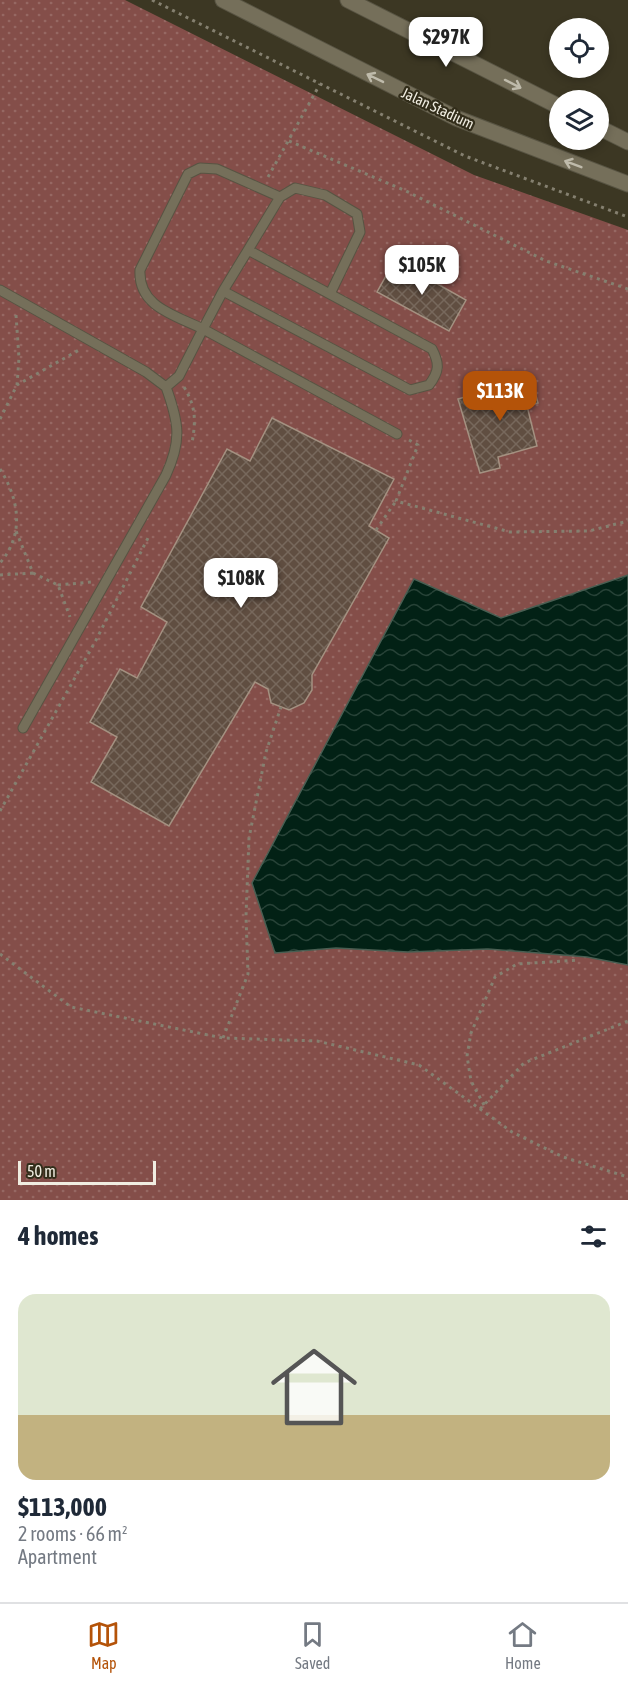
<!DOCTYPE html>
<meta charset="utf-8">
<style>
body{margin:0;font-family:"Asap Condensed",sans-serif;background:#f6f6f7;color:#1f2937;height:100vh;display:flex;flex-direction:column;font-size:22px;white-space:nowrap}
*{box-sizing:border-box;margin:0}
p{font-size:20px;color:#747a83}
.icon{flex:none;width:33px;height:33px;fill:none;stroke:currentColor;stroke-width:2;stroke-linecap:round;stroke-linejoin:round}
.map{position:relative;height:1200px;overflow:hidden}
.panel{display:flex;flex-direction:column;background:#fff;flex:1}
.panel>*{flex:none}
.fabs{position:absolute;left:549px;top:18px;display:grid;gap:12px}
.fabs a{display:grid;place-items:center;width:60px;height:60px;border-radius:50%;background:#fff;box-shadow:0 3px 9px #0003;font-size:30px}
.scale{position:absolute;left:18px;bottom:15px;width:138px;box-sizing:border-box;padding-left:6px;border:3px solid #f0ede1;border-top:0;font-size:16px;line-height:21px;white-space:nowrap;color:#f0ede1;-webkit-text-stroke:4px #322d1a;paint-order:stroke}
.price{position:absolute;translate:-50% -51px;padding:0 14px;border-radius:12px;background:#fff;color:#222;font-size:20px;line-height:39px;filter:drop-shadow(0 2px 3px #0008)}
.price::after{content:'';position:absolute;left:50%;top:36px;width:18px;height:14px;margin-left:-9px;background:inherit;clip-path:polygon(0 0,100% 0,50% 100%)}
.price.on{background:#b45309;color:#fff}
ul{padding:0;list-style:none}
li{display:grid;align-content:center;gap:12px;height:318px;padding:0 18px}
li span{display:grid;place-items:center;height:186px;border-radius:18px;color:#555}
li>.icon{margin-inline-start:auto}
span .icon{width:108px;height:108px;fill:#fffc;stroke-width:1}
li b{font-size:26px}
h2{display:flex;justify-content:space-between;align-items:center;height:72px;padding:0 18px;font-size:26px}
.tab-bar{display:flex;justify-content:space-around;align-items:center;height:84px;border-top:2px solid #e0e1e3;background:#fff;font-size:16px;color:#747a83}
.tab-bar a{display:grid;justify-items:center;gap:3px}
.tab-bar .on{color:#b45309}
.map>svg:first-child{display:block}
.grass{fill:url(#grass-dots)}
.water{fill:url(#water-waves);stroke:#495e52;stroke-width:1.5}
.building{fill:url(#building-cross-hatch);stroke:#a49181;stroke-width:1.5}
.lines{fill:none;stroke-linecap:round;stroke-linejoin:round}
.service-casing{stroke:#585443;stroke-width:11}
.secondary-casing{stroke:#585443;stroke-width:17}
.path{stroke:#858070;stroke-width:3;stroke-dasharray:3 4.5;stroke-linecap:butt}
.service{stroke:#756f5a;stroke-width:9}
.secondary{stroke:#756f5a;stroke-width:15}
.oneway{stroke:#bfbbab}
.labels{text-anchor:middle;dominant-baseline:central;stroke-width:4.5;stroke-linejoin:round;paint-order:stroke}
.street-label{font-size:15px;fill:#f0ede1;stroke:#322d1a}
</style>
<div class="map">
<svg width="628" height="1200" viewBox="0 0 628 1200">
<defs>
<pattern id="grass-dots" width="8" height="8" patternUnits="userSpaceOnUse" patternTransform="scale(1.5)"><rect width="8" height="8" fill="#844e49"/><path d="M2 2h.1M6 6h.1" fill="none" stroke="#966863" stroke-width="1.8" stroke-linecap="round"/></pattern>
<pattern id="water-waves" width="16" height="10" patternUnits="userSpaceOnUse" patternTransform="scale(1.5)"><rect width="16" height="10" fill="#022115"/><path d="M0 5q4-4 8 0t8 0" fill="none" stroke="#274237"/></pattern>
<pattern id="building-cross-hatch" width="8" height="8" patternUnits="userSpaceOnUse" patternTransform="scale(1.5)"><rect width="8" height="8" fill="#604e41"/><path d="M0 0l8 8M0 8l8-8" fill="none" stroke="#77685c"/></pattern>
</defs>
<rect width="100%" height="100%" fill="#3c3723"/>
<path class="grass" d="M 0,0 L 125,0 L 474,175 L 628,230 L 628,1200 L 0,1200 Z"/>
<path class="water" d="M 628,575 L 628,965 L 587,957 L 488,949 L 408,952 L 336,948 L 275,953 L 252,883 L 414,579 L 501,618 Z"/>
<path class="building" d="M 395,260 L 466,300 L 449,331 L 377,292 Z
M 531,378 L 538,403 L 527,406 L 537,446 L 498,457 L 500,468 L 480,473 L 458,399 Z
M 272,418 L 394,479 L 369,526 L 389,538 L 312,675 L 312,690 L 304,703 L 289,710 L 271,703 L 268,689 L 255,682 L 169,826 L 91,782 L 117,737 L 90,722 L 120,669 L 137,678 L 167,622 L 141,607 L 227,449 L 250,461 Z"/>
<g class="lines">
<defs>
<path id="service" d="M 248,250 L 280,197 L 295,188 L 325,195 L 357,214 L 360,232 L 330,294
M 0,290 L 146,372 L 166,387 C 179,423 182,440 166,475 L 23,728
M 223,291 L 248,250 L 432,349 C 440,364 439,372 429,385 L 410,390 L 223,291 L 203,329 C 175,315 138,307 140,270 L 188,174 L 200,168 L 217,169 L 280,197
M 166,387 L 179,376 L 203,329 L 397,434"/>
<path id="secondary" d="M 223,0 L 456,118 L 628,184
M 348,0 L 560,107
M 598,127 L 628,142"/>
</defs>
<use href="#service" class="service-casing"/>
<use href="#secondary" class="secondary-casing"/>
<path class="path" d="M 152,0 L 465,156 L 628,217
M 289,141 L 406,191 L 546,261 L 628,289
M 268,177 L 320,84
M 16,315 L 19,358 L 17,385
M 184,387 C 196,407 196,420 192,443
M 0,419 L 17,385 L 79,350
M 409,440 L 418,445 L 396,501 L 510,532 L 589,531 L 628,521
M 0,469 C 19,499 25,534 0,563
M 376,530 L 396,501
M 33,573 L 58,585 L 70,617
M 0,575 L 33,573 L 16,531
M 58,585 L 92,582
M 0,811 L 95,642 L 149,536
M 0,954 L 71,1007 L 223,1038 L 317,1041 L 419,1065 L 512,1132 L 563,1157 L 628,1177
M 223,1038 L 248,974 L 246,916 L 249,838 L 266,752 L 281,707
M 484,1105 L 471,1081 L 467,1056 L 471,1033 L 495,977 L 517,964 L 579,960
M 480,1109 L 524,1063 L 628,1021"/>
<use href="#service" class="service"/>
<use href="#secondary" class="secondary"/>
</g>
<defs><path id="oneway-shaft" d="M-6 0H5M1.5-3L5.5 0L1.5 3" fill="none" stroke-width="1.6" stroke-linecap="round" stroke-linejoin="round" transform="scale(1.5)"/></defs>
<g class="oneway">
<use href="#oneway-shaft" transform="translate(375 78) rotate(-154)"/>
<use href="#oneway-shaft" transform="translate(513 84) rotate(27)"/>
<use href="#oneway-shaft" transform="translate(573 164) rotate(-159)"/>
</g>
<g class="labels">
<g class="street-label">
<text transform="translate(438 108) rotate(25)">Jalan Stadium</text>
</g>
</g>
</svg>
<div class="fabs">
<a><svg class="icon" aria-label="locate" viewBox="0 0 24 24"><circle cx="12" cy="12" r="6"/><path d="M12 2v4M12 18v4M2 12h4M18 12h4"/></svg></a>
<a><svg class="icon" aria-label="layers" viewBox="0 0 24 24"><path d="M12 4l9 5-9 5-9-5zM3 14l9 5 9-5"/></svg></a>
</div>
<div class="scale">50 m</div>
<b class="price" style="left:446px;top:68px">$297K</b>
<b class="price" style="left:422px;top:296px">$105K</b>
<b class="price on" style="left:500px;top:422px">$113K</b>
<b class="price" style="left:241px;top:609px">$108K</b>
</div>
<section class="panel">
<h2>4 homes<svg class="icon" aria-label="filters" viewBox="0 0 24 24"><path d="M4 7h16M4 17h16"/><circle cx="9" cy="7" r="2"/><circle cx="15" cy="17" r="2"/></svg></h2>
<ul>
<li><span style="background:linear-gradient(#dfe7d0 65%,#c2b280 0)"><svg class="icon" aria-label="home" viewBox="0 0 24 24"><path d="M3 11l9-7 9 7M6 9v11h12V9"/></svg></span><div><b>$113,000</b><p>2 rooms · 66 m²</p><p>Apartment</p></div></li>
</ul>
</section>
<nav class="tab-bar">
<a class="on"><svg class="icon" aria-label="map" viewBox="0 0 24 24"><path d="M3 6l6-2 6 2 6-2v14l-6 2-6-2-6 2zM9 4v14M15 6v14"/></svg>Map</a>
<a><svg class="icon" aria-label="saved" viewBox="0 0 24 24"><path d="M7 4h10v16l-5-4-5 4z"/></svg>Saved</a>
<a><svg class="icon" aria-label="home" viewBox="0 0 24 24"><path d="M3 11l9-7 9 7M6 9v11h12V9"/></svg>Home</a>
</nav>
